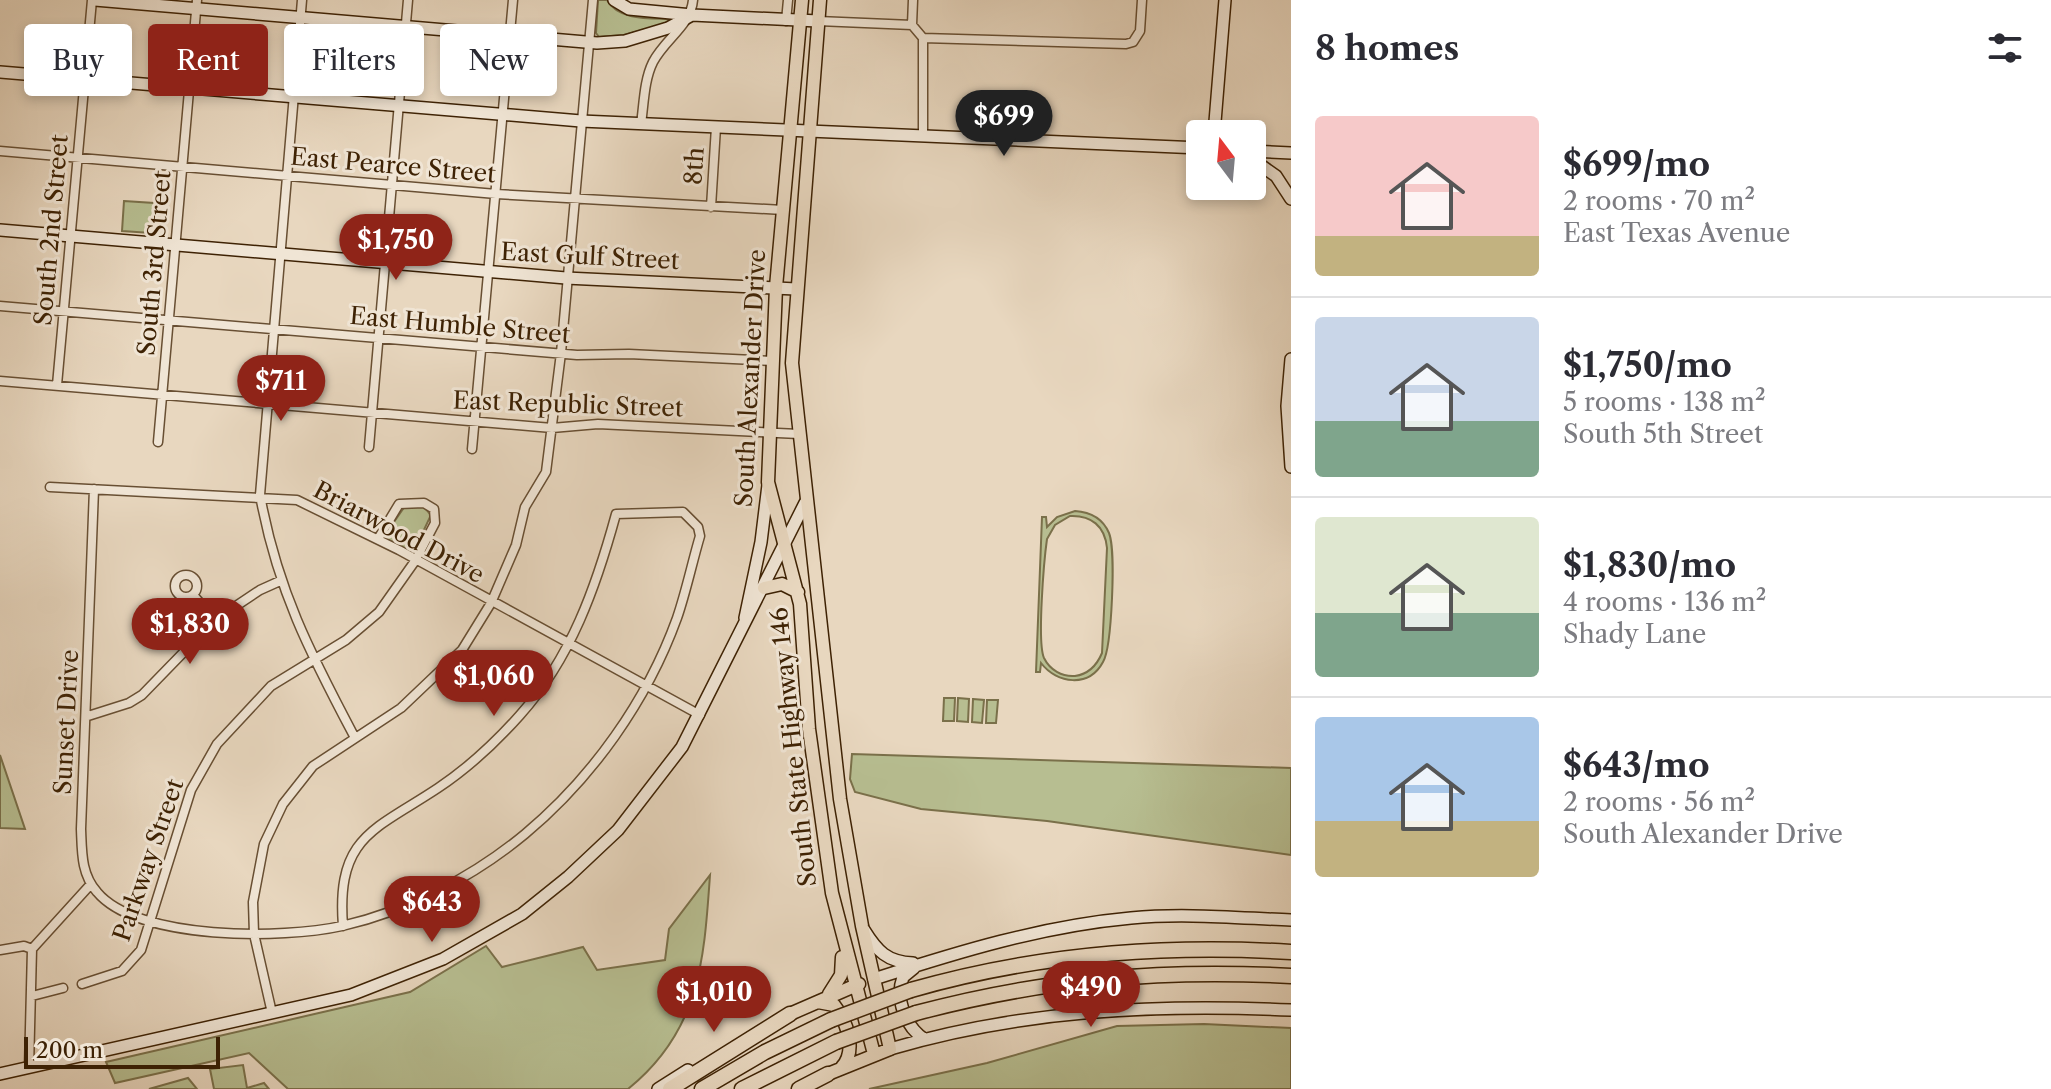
<!DOCTYPE html>
<meta charset="utf-8">
<style>
body{margin:0;font-family:"Libre Caslon Text",serif;background:#f7f7f7;color:#2b2b33;height:100vh;display:flex;flex-direction:column;font-size:30px;white-space:nowrap}
*{box-sizing:border-box;margin:0}
p{font-size:26px;color:#7c7c81}
.icon{flex:none;width:44px;height:44px;fill:none;stroke:currentColor;stroke-width:2;stroke-linecap:round;stroke-linejoin:round}
.map{position:relative;flex:1;overflow:hidden}
.details{display:flex;flex-direction:column;background:#fff;width:760px}
.details>*{flex:none}
.hud{position:absolute;left:24px;top:24px;width:760px;height:72px;display:flex;gap:16px}
.needle{width:52px;rotate:344deg}
.controls{position:absolute;left:1186px;top:120px;display:grid;gap:16px}
.controls a{display:grid;place-items:center;width:80px;height:80px;border-radius:8px;background:#fff;box-shadow:0 4px 12px #0003;font-size:40px}
.scale{position:absolute;left:24px;bottom:20px;width:196px;box-sizing:border-box;padding-left:8px;border:4px solid #3e2204;border-top:0;font-size:22px;line-height:28px;white-space:nowrap;color:#3e2204;-webkit-text-stroke:6px #f0e5d5;paint-order:stroke}
.price{position:absolute;translate:-50% -68px;padding:0 18px;border-radius:28px;background:#8f2418;color:#fff;font-size:26px;line-height:52px;filter:drop-shadow(0 2px 4px #0008)}
.price::after{content:'';position:absolute;left:50%;top:48px;width:24px;height:18px;margin-left:-12px;background:inherit;clip-path:polygon(0 0,100% 0,50% 100%)}
.price.selected{background:#222;color:#fff}
ul{padding:0;list-style:none}
li{display:flex;align-items:center;gap:24px;height:200px;padding:0 24px}
li+li{border-top:2px solid #e1e1e2}
li span{display:grid;place-items:center;flex:none;width:224px;height:160px;border-radius:8px;color:#555}
li>.icon{margin-inline-start:auto}
span .icon{width:96px;height:96px;fill:#fffc;stroke-width:1}
li b{font-size:34px}
h2{display:flex;justify-content:space-between;align-items:center;height:96px;padding:0 24px;font-size:34px}
.pill{padding:0 28px;border-radius:8px;background:#fff;box-shadow:0 4px 12px #0003;font-size:28px;line-height:72px}
.pill.selected{background:#8f2418;color:#fff}
main{display:flex;flex:1;min-height:0}
.map>svg:first-child{display:block}
.green{fill:#b7be91;stroke:#7a704a;stroke-width:2;fill-rule:evenodd}
.lines{fill:none;stroke-linecap:round;stroke-linejoin:round}
.street-casing{stroke:#684f33;stroke-width:11}
.secondary-casing{stroke:#3e2204;stroke-width:14}
.primary-casing{stroke:#3e2204;stroke-width:15}
.highway-casing{stroke:#3e2204;stroke-width:17}
.street{stroke:#f0e5d5;stroke-width:8}
.secondary{stroke:#f0e5d5;stroke-width:11}
.primary{stroke:#e8d7bf;stroke-width:12}
.highway{stroke:#e8d7bf;stroke-width:14}
.highway-bridge-casing{stroke:#3e2204;stroke-width:17;stroke-linecap:butt}
.highway-bridge{stroke:#e8d7bf;stroke-width:14}
.labels{text-anchor:middle;dominant-baseline:central;stroke-width:6;stroke-linejoin:round;paint-order:stroke}
.street-label{font-size:24px;fill:#3e2204;stroke:#f0e5d5}
</style>
<main>
<div class="map">
<svg width="1291" height="1089" viewBox="0 0 1291 1089">
<rect width="100%" height="100%" fill="#e8d7bf"/>
<filter id="stains"><feTurbulence type="fractalNoise" baseFrequency=".0025" numOctaves="4"/><feColorMatrix values="0 0 0 0 .2 0 0 0 0 .09 0 0 0 0 .02 0 0 0 .5 -.17"/></filter>
<radialGradient id="worn" r=".72"><stop offset=".6" stop-color="#630" stop-opacity="0"/><stop offset="1" stop-color="#630" stop-opacity=".3"/></radialGradient>
<path class="green" d="M 598,0 L 607,0 C 619,21 650,18 672,19 L 669,23 L 624,35 L 599,37 L 596,33 Z
M 124,201 L 154,203 L 151,233 L 122,231 Z
M 405,506 L 424,507 L 431,515 L 414,551 L 409,552 L 386,540 L 385,535 Z
M 1075,511 C 1090,512 1103,519 1109,533 C 1116,550 1112,647 1103,662 C 1089,688 1057,684 1041,663 L 1040,672 L 1036,672 L 1042,517 L 1046,517 L 1047,527 L 1057,517 ZM 1070,516 C 1091,515 1105,526 1107,548 L 1102,653 C 1097,665 1089,674 1075,676 C 1062,677 1050,670 1044,658 C 1037,642 1044,560 1047,539 L 1055,525 Z
M 944,698 L 955,698 L 954,721 L 943,721 Z
M 958,698 L 969,699 L 968,722 L 957,721 Z
M 973,699 L 984,700 L 982,723 L 972,722 Z
M 987,700 L 998,700 L 996,723 L 986,723 Z
M 852,754 L 1291,768 L 1291,855 L 1047,821 L 921,809 L 855,792 L 850,779 Z
M 0,755 L 25,829 L 0,828 Z
M 710,875 C 704,961 700,1031 628,1089 L 288,1089 L 249,1053 L 115,1083 L 106,1062 L 410,992 L 486,946 L 502,967 L 583,947 L 597,970 L 665,960 L 669,929 Z
M 1204,1024 L 1291,1028 L 1291,1089 L 869,1089 L 987,1063 L 1117,1026 Z
M 243,1065 L 247,1088 L 264,1083 L 269,1089 L 214,1089 L 210,1069 Z
M 188,1078 L 197,1089 L 149,1089 Z"/>
<g class="lines">
<defs>
<path id="street" d="M 302,0 L 260,495 C 277,589 310,653 354,736
M 913,0 L 912,25 L 923,38 L 923,136
M 786,21 L 788,0
M 818,21 L 912,25
M 923,38 L 1126,44 L 1133,42 L 1140,31 L 1142,0
M 641,124 C 644,103 644,80 653,62 C 665,39 691,25 693,0
M 0,151 L 496,194 L 783,210
M 711,207 L 716,127
M 0,306 L 577,355 L 629,354 L 773,361
M 0,381 L 552,428 L 598,424 L 799,434
M 57,385 L 92,0
M 158,442 L 197,0
M 369,447 L 408,0
M 472,449 L 513,0
M 50,487 L 297,500 L 399,550 L 700,715
M 94,489 L 81,829 C 82,852 81,874 97,892 C 138,941 284,939 342,926 C 408,911 473,877 525,834 C 592,778 647,701 677,618 C 686,592 692,563 700,536 L 698,527 L 683,512 L 616,514 C 596,587 571,658 520,715 C 496,742 468,768 438,788 C 375,830 336,836 343,926
M175 586a11 11 0 1 1 22 0a11 11 0 1 1-22 0Z
M 193,595 L 215,620
M 88,716 L 129,703 L 142,695 L 215,620 L 260,590 L 280,581
M 32,949 L 91,884
M 0,950 L 24,946 L 32,949
M 82,984 L 122,971 L 141,950 L 191,790 L 217,744 L 271,686 L 346,640 L 379,612 L 415,561 L 435,523 L 434,509 L 424,503 L 399,504 L 378,539
M 32,996 L 63,988
M 272,1013 L 254,934 L 253,902 L 264,844 L 283,804 L 313,766 L 401,708 L 462,650 L 491,603 L 516,545 L 525,507 L 546,472 L 561,353 L 593,0
M 29,1068 L 32,949"/>
<path id="secondary" d="M 95,0 L 597,43 L 625,41 L 668,28 L 692,15 L 818,21
M 614,0 L 629,9 L 692,15
M 0,72 L 581,121 L 1200,148
M 1214,134 L 1225,0
M 1252,151 L 1291,153
M 1252,159 L 1276,176 L 1291,199
M 0,230 L 566,278 L 796,289
M 1291,359 L 1287,406 L 1291,467
M 745,618 L 761,542 L 768,485
M 864,930 C 877,951 887,962 913,963
M 914,968 L 903,977 C 895,999 905,1026 924,1039
M 874,979 C 958,952 1042,926 1131,918 C 1184,913 1238,918 1291,920
M 890,1049 C 1021,1010 1155,1004 1291,1010
M 0,1074 L 351,995 L 443,959 L 522,914 L 568,877 L 618,830 L 682,747 L 805,503
M 658,1089 L 688,1070"/>
<path id="primary" d="M 802,0 L 776,287 L 768,482 L 800,604 L 809,729 L 832,893 L 874,1054
M 820,0 L 792,363 L 840,799 L 862,926 L 890,1049 L 828,1074
M 764,588 L 782,584 L 798,592
M 829,994 L 841,975 L 842,957
M 818,1002 L 834,1005 C 847,1021 857,1051 842,1067
M 790,1014 L 859,984"/>
<path id="highway" d="M 911,990 C 1036,954 1161,944 1291,952
M 916,1013 C 1044,979 1159,969 1291,976
M 670,1089 L 790,1014
M 702,1089 L 765,1052 L 831,1020
M 742,1089 L 836,1042
M 799,1089 L 828,1074"/>
</defs>
<use href="#street" class="street-casing"/>
<use href="#secondary" class="secondary-casing"/>
<use href="#primary" class="primary-casing"/>
<use href="#highway" class="highway-casing"/>
<use href="#street" class="street"/>
<use href="#secondary" class="secondary"/>
<use href="#primary" class="primary"/>
<use href="#highway" class="highway"/>
<defs>
<path id="highway-bridge" d="M 831,1020 L 911,990
M 836,1042 L 916,1013"/>
</defs>
<use href="#highway-bridge" class="highway-bridge-casing"/>
<use href="#highway-bridge" class="highway-bridge"/>
</g>
<g class="labels">
<g class="street-label">
<text transform="translate(393 165) rotate(5)">East Pearce Street</text>
<text transform="translate(694 166) rotate(-86)">8th</text>
<text transform="translate(51 230) rotate(-85)">South 2nd Street</text>
<text transform="translate(590 256) rotate(3)">East Gulf Street</text>
<text transform="translate(154 263) rotate(-85)">South 3rd Street</text>
<text transform="translate(460 325) rotate(5)">East Humble Street</text>
<text transform="translate(750 378) rotate(-87)">South Alexander Drive</text>
<text transform="translate(568 404) rotate(2)">East Republic Street</text>
<text transform="translate(399 532) rotate(28)">Briarwood Drive</text>
<text transform="translate(66 722) rotate(-87)">Sunset Drive</text>
<text transform="translate(793 747) rotate(-96)">South State Highway 146</text>
<text transform="translate(148 860) rotate(-71)">Parkway Street</text>
</g>
</g>
<rect width="100%" height="100%" filter="url(#stains)"/>
<rect width="100%" height="100%" fill="url(#worn)"/>
</svg>
<div class="controls">
<a><svg class="needle" viewBox="-14 -14 28 28"><path d="M0-13l5 13h-10z" fill="#e53935"/><path d="M0 13l5-13h-10z" fill="#7c7c81"/></svg></a>
</div>
<div class="scale">200 m</div>
<b class="price selected" style="left:1004px;top:158px">$699</b>
<b class="price" style="left:396px;top:282px">$1,750</b>
<b class="price" style="left:281px;top:423px">$711</b>
<b class="price" style="left:190px;top:666px">$1,830</b>
<b class="price" style="left:494px;top:718px">$1,060</b>
<b class="price" style="left:432px;top:944px">$643</b>
<b class="price" style="left:1091px;top:1029px">$490</b>
<b class="price" style="left:714px;top:1034px">$1,010</b>
<div class="hud">
<a class="pill">Buy</a>
<a class="pill selected">Rent</a>
<a class="pill">Filters</a>
<a class="pill">New</a>
</div>
</div>
<section class="details">
<h2>8 homes<svg class="icon" aria-label="filters" viewBox="0 0 24 24"><path d="M4 7h16M4 17h16"/><circle cx="9" cy="7" r="2"/><circle cx="15" cy="17" r="2"/></svg></h2>
<ul>
<li><span style="background:linear-gradient(#f6c9c9 75%,#c2b280 0)"><svg class="icon" aria-label="home" viewBox="0 0 24 24"><path d="M3 11l9-7 9 7M6 9v11h12V9"/></svg></span><div><b>$699/mo</b><p>2 rooms · 70 m²</p><p>East Texas Avenue</p></div></li>
<li><span style="background:linear-gradient(#c9d6e8 65%,#7fa58c 0)"><svg class="icon" aria-label="home" viewBox="0 0 24 24"><path d="M3 11l9-7 9 7M6 9v11h12V9"/></svg></span><div><b>$1,750/mo</b><p>5 rooms · 138 m²</p><p>South 5th Street</p></div></li>
<li><span style="background:linear-gradient(#dfe7d0 60%,#7fa58c 0)"><svg class="icon" aria-label="home" viewBox="0 0 24 24"><path d="M3 11l9-7 9 7M6 9v11h12V9"/></svg></span><div><b>$1,830/mo</b><p>4 rooms · 136 m²</p><p>Shady Lane</p></div></li>
<li><span style="background:linear-gradient(#a9c7e8 65%,#c2b280 0)"><svg class="icon" aria-label="home" viewBox="0 0 24 24"><path d="M3 11l9-7 9 7M6 9v11h12V9"/></svg></span><div><b>$643/mo</b><p>2 rooms · 56 m²</p><p>South Alexander Drive</p></div></li>
</ul>
</section>
</main>
